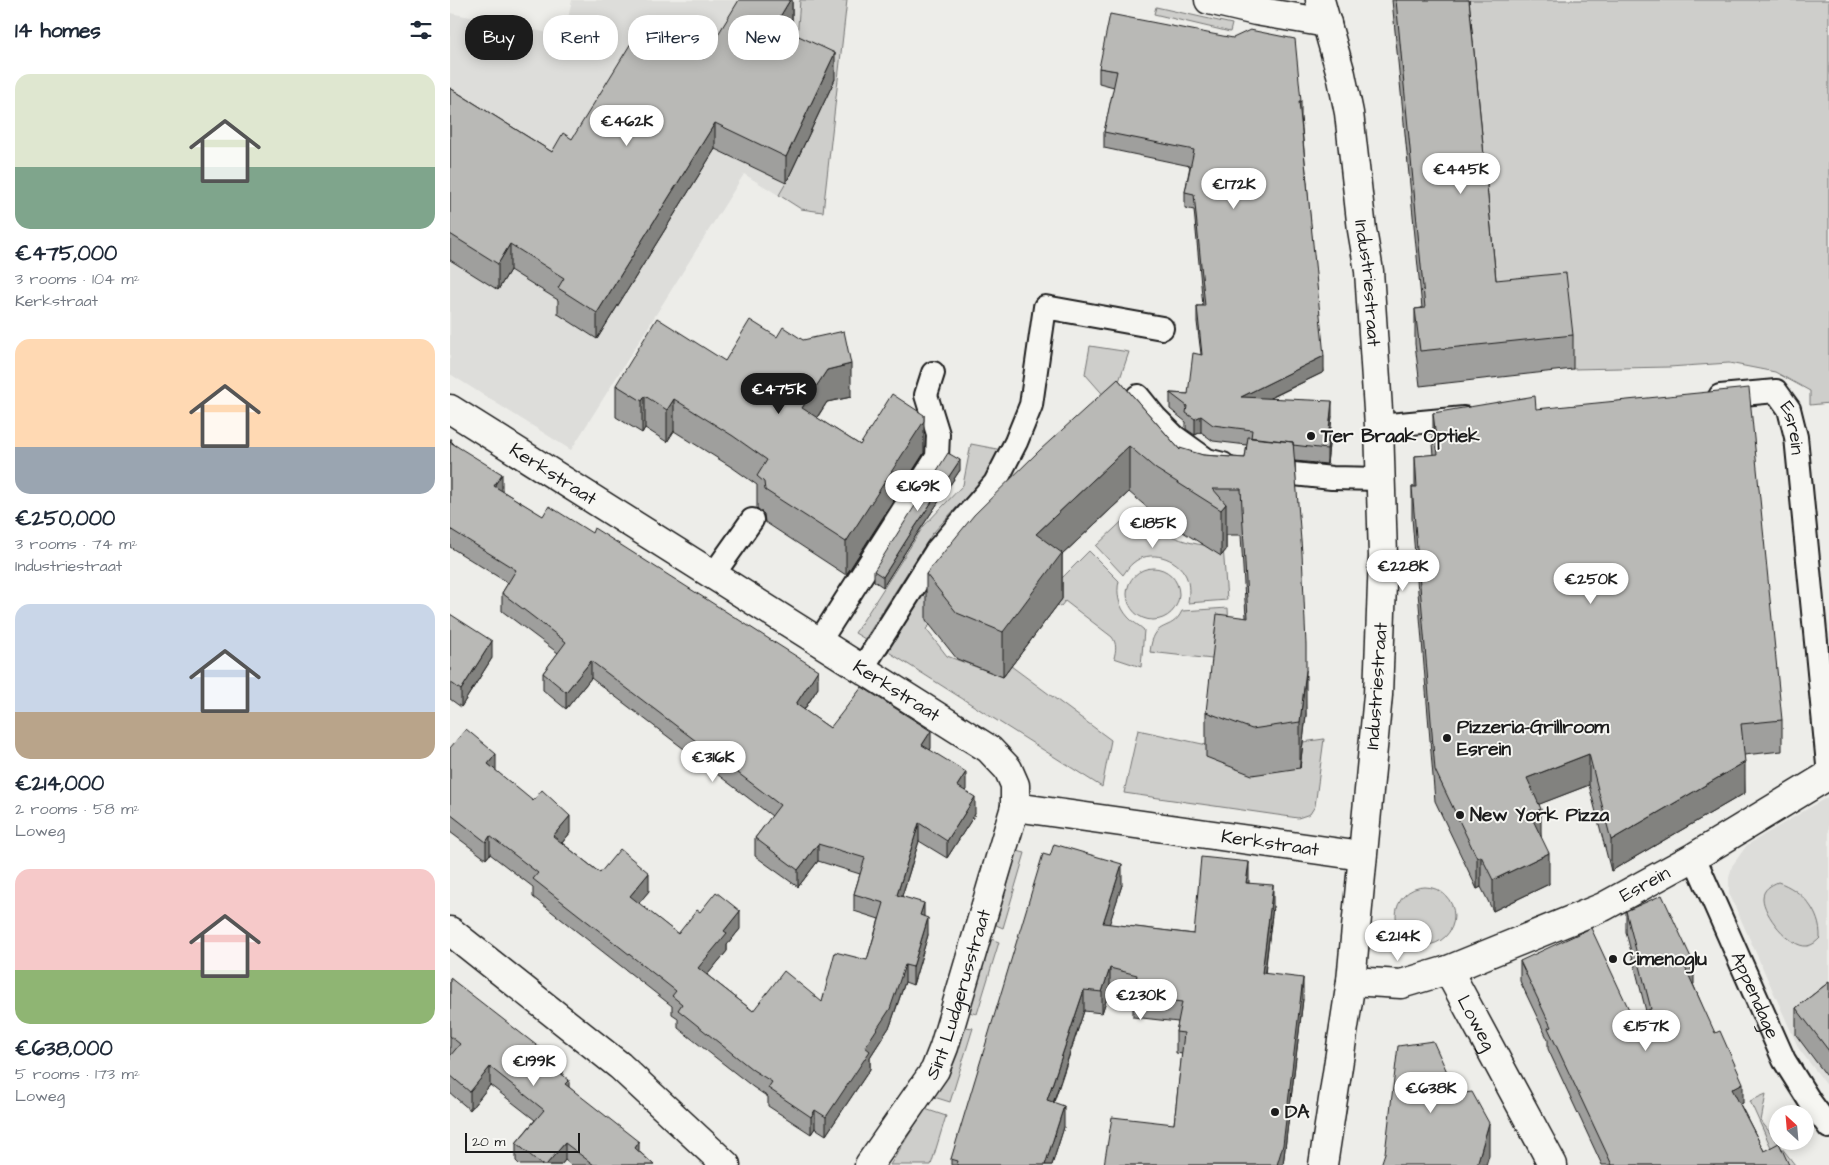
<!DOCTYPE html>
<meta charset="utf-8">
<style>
body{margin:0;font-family:"Architects Daughter",sans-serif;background:#f6f6f7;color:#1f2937;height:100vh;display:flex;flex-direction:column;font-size:19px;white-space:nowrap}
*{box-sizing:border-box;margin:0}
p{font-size:16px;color:#747a83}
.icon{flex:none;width:28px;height:28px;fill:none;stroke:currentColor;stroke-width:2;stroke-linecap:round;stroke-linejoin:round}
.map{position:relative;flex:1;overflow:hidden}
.side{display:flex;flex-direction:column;background:#fff;width:450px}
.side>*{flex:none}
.guide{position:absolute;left:15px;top:15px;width:475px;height:45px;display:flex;gap:10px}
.needle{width:32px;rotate:334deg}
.controls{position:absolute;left:1319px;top:1105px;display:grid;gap:10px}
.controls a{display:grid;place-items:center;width:45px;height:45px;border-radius:50%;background:#fff;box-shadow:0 2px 12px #0003;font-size:25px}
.scale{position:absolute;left:15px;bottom:12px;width:115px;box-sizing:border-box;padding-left:5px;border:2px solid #1c1c1c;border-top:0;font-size:14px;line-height:18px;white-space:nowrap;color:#1c1c1c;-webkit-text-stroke:4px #f6f6f2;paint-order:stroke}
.price{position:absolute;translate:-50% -42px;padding:0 11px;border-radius:18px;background:#fff;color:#222;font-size:16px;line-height:32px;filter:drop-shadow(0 1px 2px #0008)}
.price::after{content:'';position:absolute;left:50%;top:30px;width:15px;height:11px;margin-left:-8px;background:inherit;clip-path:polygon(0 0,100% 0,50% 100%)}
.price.on{background:#1c1c1c;color:#fff}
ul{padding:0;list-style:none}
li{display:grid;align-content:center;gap:10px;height:265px;padding:0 15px}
li span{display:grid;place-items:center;height:155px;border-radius:15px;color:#555}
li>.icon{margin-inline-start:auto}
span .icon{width:90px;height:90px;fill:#fffc;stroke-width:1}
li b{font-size:21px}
h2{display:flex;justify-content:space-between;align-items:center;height:60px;padding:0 15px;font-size:21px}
.tag{padding:0 18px;border-radius:20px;background:#fff;box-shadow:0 2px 12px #0003;font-size:18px;line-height:45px}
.tag.on{background:#1c1c1c;color:#fff}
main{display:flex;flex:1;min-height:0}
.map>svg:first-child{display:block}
.built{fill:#ddddda}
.green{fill:#cececb;stroke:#757574}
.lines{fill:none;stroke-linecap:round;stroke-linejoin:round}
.service-casing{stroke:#1c1c1c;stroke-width:26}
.minor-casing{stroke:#1c1c1c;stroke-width:31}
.service{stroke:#f6f6f2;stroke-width:22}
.minor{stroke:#f6f6f2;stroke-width:28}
.wall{fill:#9f9f9d;stroke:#1c1c1c}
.shaded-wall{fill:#82827f;stroke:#1c1c1c}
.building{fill:#b9b9b6;stroke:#1c1c1c}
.poi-dot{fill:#1c1c1c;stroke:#f6f6f2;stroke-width:2}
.labels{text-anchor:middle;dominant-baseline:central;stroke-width:4;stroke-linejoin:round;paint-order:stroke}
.street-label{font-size:19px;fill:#1c1c1c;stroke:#f6f6f2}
.poi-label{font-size:19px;font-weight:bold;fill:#1c1c1c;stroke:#f6f6f2;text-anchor:start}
</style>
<main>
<section class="side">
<h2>14 homes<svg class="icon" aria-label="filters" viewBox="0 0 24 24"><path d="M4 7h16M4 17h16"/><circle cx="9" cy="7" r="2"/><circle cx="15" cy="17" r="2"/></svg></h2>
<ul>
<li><span style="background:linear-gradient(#dfe7d0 60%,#7fa58c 0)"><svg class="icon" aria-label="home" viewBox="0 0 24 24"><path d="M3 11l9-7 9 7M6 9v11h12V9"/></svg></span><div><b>€475,000</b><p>3 rooms · 104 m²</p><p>Kerkstraat</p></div></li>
<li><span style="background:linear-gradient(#ffd9b3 70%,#9aa5b1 0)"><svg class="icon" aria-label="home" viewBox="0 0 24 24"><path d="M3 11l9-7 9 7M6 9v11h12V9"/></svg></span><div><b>€250,000</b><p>3 rooms · 74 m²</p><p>Industriestraat</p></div></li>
<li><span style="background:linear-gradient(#c9d6e8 70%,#b9a48a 0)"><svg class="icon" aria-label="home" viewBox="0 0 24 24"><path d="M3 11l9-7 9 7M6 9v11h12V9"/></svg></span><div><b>€214,000</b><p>2 rooms · 58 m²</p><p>Loweg</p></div></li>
<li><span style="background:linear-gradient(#f6c9c9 65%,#8fb573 0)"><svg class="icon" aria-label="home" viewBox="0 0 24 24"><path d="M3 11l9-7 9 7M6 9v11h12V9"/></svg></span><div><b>€638,000</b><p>5 rooms · 173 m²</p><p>Loweg</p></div></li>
</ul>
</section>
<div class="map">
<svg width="1379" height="1165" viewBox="0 0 1379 1165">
<rect width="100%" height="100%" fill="#edede9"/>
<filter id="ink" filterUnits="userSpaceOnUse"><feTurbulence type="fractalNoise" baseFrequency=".02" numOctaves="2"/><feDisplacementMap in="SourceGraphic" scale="10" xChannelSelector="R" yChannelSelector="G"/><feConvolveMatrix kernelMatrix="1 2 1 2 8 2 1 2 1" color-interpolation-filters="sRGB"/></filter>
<g filter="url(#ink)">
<path class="built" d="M 122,0 L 397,0 L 373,212 L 351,209 L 294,174 L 121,450 L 0,374 L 0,13 L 114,36 Z
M 1379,796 L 1379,1088 L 1349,1049 L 1279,893 L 1279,878 L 1282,866 L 1297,845 Z"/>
<path class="green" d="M 350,0 L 397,0 L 373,212 L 351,209 L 329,195 L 336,183 Z
M 1016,0 L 1379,0 L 1379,403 L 1360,405 L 1360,391 L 1325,372 L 1279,363 L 1219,367 L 1123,369 L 1046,314 Z
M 706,7 L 782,24 L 780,32 L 704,14 Z
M 640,346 L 679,352 L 663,399 L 699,434 L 860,485 L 781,492 L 724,475 L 635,374 Z
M 521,444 L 552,450 L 541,470 L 482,534 L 415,639 L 405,633 L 473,527 L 513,485 Z
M 684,510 C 708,534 739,547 773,546 L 777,600 L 738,603 C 739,594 740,585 736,576 C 727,557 699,549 683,563 C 679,566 676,571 673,575 L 646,546 Z
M 509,537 L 480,625 L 476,629 L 497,656 L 553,677 L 561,666 L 661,740 L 652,787 L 437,651 Z
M 639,551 L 669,581 C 666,594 669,607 678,617 C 682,622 689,625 694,630 L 691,667 L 664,658 C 666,650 667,644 662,637 L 615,601 L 611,606 L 588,602 Z
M677 594a26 26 0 1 1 52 0a26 26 0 1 1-52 0Z
M 778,608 L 781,677 L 762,659 L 700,652 C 704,617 721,634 732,611 Z
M 688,730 L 757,745 L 850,768 L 853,742 L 874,739 L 865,806 L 860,814 L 848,818 L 674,793 Z
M 567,851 L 575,853 L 553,928 L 546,925 Z
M 1328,882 C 1352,890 1371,912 1370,938 C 1366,942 1363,945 1357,946 C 1340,948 1313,914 1313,898 C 1313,889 1321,885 1328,882 Z
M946 916a29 29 0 1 1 58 0a29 29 0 1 1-58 0Z
M 541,939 L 549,942 L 527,1014 L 519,1012 Z
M 515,1027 L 523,1028 L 500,1102 L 484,1097 L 500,1072 Z
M 1316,1094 L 1311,1121 L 1345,1165 L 1329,1165 L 1300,1101 Z
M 475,1109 L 496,1116 L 481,1165 L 440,1165 Z"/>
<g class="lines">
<defs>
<g id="service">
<path d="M 688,396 L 705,417 L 725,437 L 757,460 L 773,464"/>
<path id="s1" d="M 1270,396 L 1326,391 L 1339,409 L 1346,437 L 1379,775"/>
<path d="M 929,426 L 1014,418"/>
<path d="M 815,471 L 882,478 L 931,479"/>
<path d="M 263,575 L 302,520"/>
<path d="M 369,642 L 487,457 L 488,434 L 476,395 L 483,373"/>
<path d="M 412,669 L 487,550 L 545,483 L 566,442 L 581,405 L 595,307 L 712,328"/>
<path id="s2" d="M 1244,857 L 1334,1060 L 1361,1103 L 1379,1127"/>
</g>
<g id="minor">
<path d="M 759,0 L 806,11 L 877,23"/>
<path id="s3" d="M 870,0 L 891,74 L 899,113 L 912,230 L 919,271 L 929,426 L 933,556 L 928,695 L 901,981 L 873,1165"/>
<path id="s4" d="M 0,409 L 539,749 L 558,769 L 565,785 L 565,807 L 912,856"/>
<path d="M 0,931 L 170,1066 L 276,1165"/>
<path id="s5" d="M 998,970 L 1103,1165"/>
<path id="s6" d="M 901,981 L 951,984 L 998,970 L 1153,907 L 1244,857 L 1379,775"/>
<path id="s7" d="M 419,1165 L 485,1070 L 494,1047 L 565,807"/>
</g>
</defs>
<use href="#service" class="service-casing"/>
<use href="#minor" class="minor-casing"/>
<use href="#service" class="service"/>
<use href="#minor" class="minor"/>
</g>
<path class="wall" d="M 342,0 L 342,21 L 337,30 L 385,79 L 336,183 L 265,149 L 147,339 L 108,314 L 108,300 L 60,270 L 48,290 L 0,260 L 0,88 L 102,152 L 253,59 Z
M 942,0 L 1019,0 L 1046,280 L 1123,335 L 1123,369 L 970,386 L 965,344 L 965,309 L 972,308 Z
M 649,68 L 851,101 L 851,117 L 874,372 L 821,398 L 882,416 L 877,464 L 845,461 L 856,715 L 850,768 L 802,775 L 756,757 L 756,712 L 796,617 L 791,535 L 776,535 L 776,550 L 771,556 L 706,515 L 679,492 L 612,555 L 612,599 L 553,677 L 507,659 L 476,620 L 476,574 L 668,379 L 730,450 L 753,455 L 795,458 L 797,445 L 763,441 L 751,432 L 745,435 L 736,429 L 736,422 L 720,409 L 720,393 L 738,394 L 751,354 L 747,322 L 747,306 L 753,306 L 744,210 L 735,208 L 735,192 L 740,166 L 654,148 L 654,132 L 664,87 L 649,83 Z
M 275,361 L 401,397 L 377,402 L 367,418 L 410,445 L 474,453 L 396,575 L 315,522 L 314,514 L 307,508 L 307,485 L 283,468 L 224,431 L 217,442 L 195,428 L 192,433 L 166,417 L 166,385 Z
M 1086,409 L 1332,720 L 1332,751 L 1294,755 L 1295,793 L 1161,871 L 1139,785 L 1089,804 L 1091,837 L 1099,884 L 1043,911 L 1031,887 L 1027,889 L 985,801 L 962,518 L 962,487 L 965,487 L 965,456 L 984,455 L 983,444 L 983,413 Z
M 0,439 L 2,442 L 52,491 L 368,688 L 354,710 L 380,728 L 481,748 L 480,750 L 516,790 L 515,791 L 525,814 L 497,858 L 469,841 L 452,896 L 474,916 L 478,935 L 463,985 L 455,982 L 440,1026 L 420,1057 L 420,1069 L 376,1135 L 365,1128 L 361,1134 L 318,1106 L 318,1097 L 303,1087 L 228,1028 L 228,1018 L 222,1014 L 222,1006 L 83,897 L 83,887 L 40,854 L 36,859 L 0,832 L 0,748 L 46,771 L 120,833 L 112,843 L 150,873 L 199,891 L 188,903 L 228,934 L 250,912 L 290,929 L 277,945 L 277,951 L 257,975 L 303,1011 L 372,1002 L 417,960 L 429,919 L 404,911 L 404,894 L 410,874 L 368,861 L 348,887 L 305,856 L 305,838 L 322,816 L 141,678 L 116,709 L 93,690 L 93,673 L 108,653 L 52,611 L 52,593 L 58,583 L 0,547 Z
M 510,470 L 459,546 L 433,587 L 424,581 L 424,571 Z
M 0,614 L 42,658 L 11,707 L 0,699 Z
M 799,883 L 823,906 L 815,974 L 853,999 L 833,1165 L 654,1165 L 724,1124 L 732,1054 L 726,1053 L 726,1032 L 728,1022 L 683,1017 L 683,995 L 660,989 L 652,1013 L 634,1011 L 604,1102 L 614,1127 L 602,1165 L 501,1165 L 501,1159 L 672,885 L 659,924 L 744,934 Z
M 1176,911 L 1244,984 L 1243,984 L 1293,1103 L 1290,1104 L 1314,1151 L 1339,1165 L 1152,1165 L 1098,1049 L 1098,1040 L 1070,981 L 1070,961 L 1182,1016 L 1196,1011 L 1176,932 Z
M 0,978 L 113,1076 L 119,1087 L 204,1165 L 121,1165 L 115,1160 L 111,1165 L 70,1165 L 66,1161 L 66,1143 L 85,1120 L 40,1085 L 20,1110 L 0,1093 L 0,1056 L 1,1055 L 0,1054 Z
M 1379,982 L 1379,1079 L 1346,1035 L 1346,1008 Z"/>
<path class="shaded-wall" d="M 340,0 L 342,0 L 342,21 L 325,51 L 325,25 Z
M 385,53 L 385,79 L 336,183 L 336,157 Z
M 265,123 L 265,149 L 147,339 L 147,313 Z
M 60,244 L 60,270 L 48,290 L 48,264 Z
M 874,356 L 874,372 L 791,412 L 791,397 Z
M 401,364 L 401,397 L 377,402 L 352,440 L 352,408 L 377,370 Z
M 195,396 L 195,428 L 192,433 L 192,401 Z
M 224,399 L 224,431 L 217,442 L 217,410 Z
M 882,401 L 882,416 L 877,464 L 877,449 Z
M 474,415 L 474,453 L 396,575 L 396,542 Z
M 751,416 L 751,432 L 745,435 L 745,419 Z
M 679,446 L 679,492 L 612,555 L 612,599 L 553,677 L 553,632 L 586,534 Z
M 510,460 L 510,470 L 459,546 L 433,587 L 433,577 L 459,536 Z
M 52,474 L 52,492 L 44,486 Z
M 776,504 L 776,550 L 771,556 L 771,510 Z
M 42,641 L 42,658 L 11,707 L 11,690 Z
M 141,661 L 141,678 L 116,709 L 116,692 Z
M 368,670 L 368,688 L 346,722 L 346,704 Z
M 856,670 L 856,715 L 850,768 L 850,722 Z
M 481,731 L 481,748 L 472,763 L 472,745 Z
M 46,754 L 46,771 L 38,764 Z
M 1139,754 L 1139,785 L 1077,809 L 1077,778 Z
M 1295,762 L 1295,793 L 1161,871 L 1161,840 Z
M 516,772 L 516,790 L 507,803 L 507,786 Z
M 525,797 L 525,814 L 497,858 L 497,841 Z
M 1091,809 L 1091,840 L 1080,814 Z
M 120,816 L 120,833 L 103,854 L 103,836 Z
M 469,823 L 469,841 L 447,912 L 447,895 Z
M 40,836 L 40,854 L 36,859 L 36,842 Z
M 368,844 L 368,861 L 348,887 L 348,870 Z
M 1099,853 L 1099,884 L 1043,911 L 1043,880 Z
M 1031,856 L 1031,887 L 1027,889 L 1027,858 Z
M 799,862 L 799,883 L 796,883 Z
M 672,864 L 672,885 L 653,944 L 653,923 Z
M 199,873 L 199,891 L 180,914 L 180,896 Z
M 823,885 L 823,906 L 812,994 L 812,973 Z
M 474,903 L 474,920 L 470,915 Z
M 290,911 L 290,929 L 277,945 L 277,951 L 248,986 L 248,968 L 274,931 Z
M 478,918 L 478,935 L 463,985 L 463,967 Z
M 1244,964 L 1244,984 L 1235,987 L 1235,967 Z
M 455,965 L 455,982 L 440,1026 L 420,1057 L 420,1069 L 376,1135 L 376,1117 L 415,1047 Z
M 660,968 L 660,989 L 652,1013 L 652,992 Z
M 853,978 L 853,999 L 833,1165 L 827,1165 Z
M 634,990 L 634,1011 L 597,1121 L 597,1100 Z
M 113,1066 L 113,1084 L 109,1072 Z
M 40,1067 L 40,1085 L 20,1110 L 20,1092 Z
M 119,1080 L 119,1098 L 115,1084 Z
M 1293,1083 L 1293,1103 L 1282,1109 L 1282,1089 Z
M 614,1106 L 614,1127 L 602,1165 L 595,1165 Z
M 365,1110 L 365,1128 L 361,1134 L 361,1117 Z
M 1039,1123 L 1039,1155 L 1036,1165 L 1027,1165 Z
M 189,1142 L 189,1160 L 185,1148 Z
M 115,1143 L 115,1160 L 111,1165 L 96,1165 Z"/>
<path class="building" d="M 289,0 L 340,0 L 325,25 L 385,53 L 336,157 L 265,123 L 147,313 L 108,288 L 114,278 L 60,244 L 48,264 L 0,234 L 0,88 L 102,152 L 113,133 L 122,139 L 194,22 L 253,59 Z
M 946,0 L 1019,0 L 1046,280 L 1116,273 L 1123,335 L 970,351 L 965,309 L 975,308 Z
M 660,14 L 783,38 L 800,30 L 845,39 L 851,101 L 849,101 L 874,356 L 791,397 L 882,401 L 877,449 L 843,445 L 843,442 L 801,438 L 802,430 L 763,425 L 751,416 L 745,419 L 736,413 L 737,406 L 720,393 L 738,394 L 743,353 L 752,355 L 747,306 L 755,306 L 744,194 L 735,192 L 744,150 L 654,132 L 667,71 L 649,68 Z
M 207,318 L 275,361 L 300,320 L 327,337 L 333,327 L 353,340 L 394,331 L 401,364 L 377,370 L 352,408 L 410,445 L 442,394 L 474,415 L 474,421 L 396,542 L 315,490 L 314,482 L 307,476 L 317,460 L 283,436 L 224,399 L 217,410 L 195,396 L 192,401 L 166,385 Z
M 668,379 L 730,450 L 730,448 L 753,455 L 795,458 L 798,437 L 843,442 L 852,553 L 856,645 L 856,670 L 850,722 L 802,729 L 756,712 L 767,614 L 798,618 L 791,489 L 763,489 L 776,504 L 771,510 L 706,469 L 679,446 L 586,534 L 612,553 L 553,632 L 507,613 L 476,574 L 524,515 L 590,450 Z
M 1299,388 L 1332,720 L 1291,724 L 1295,762 L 1161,840 L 1139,754 L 1077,778 L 1091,809 L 1080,814 L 1099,853 L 1043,880 L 1031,856 L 1027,858 L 985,770 L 962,487 L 967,487 L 965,456 L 988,454 L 983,413 L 1085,396 L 1086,409 Z
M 0,439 L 2,439 L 0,442 L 52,474 L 44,486 L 93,516 L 99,506 L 142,533 L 144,528 L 368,670 L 346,704 L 380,728 L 412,687 L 481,731 L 472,745 L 516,772 L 507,786 L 525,797 L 497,841 L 469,823 L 447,895 L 474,903 L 470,915 L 478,918 L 463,967 L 455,965 L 440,1009 L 415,1047 L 420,1051 L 376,1117 L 365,1110 L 361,1117 L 318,1088 L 322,1082 L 303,1070 L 228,1010 L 232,1004 L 222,996 L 226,991 L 83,879 L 88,873 L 40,836 L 36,842 L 0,814 L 0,748 L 16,729 L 46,754 L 38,764 L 83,801 L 92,790 L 120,816 L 103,836 L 150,873 L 170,849 L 199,873 L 180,896 L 228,934 L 247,910 L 250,912 L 266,892 L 290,911 L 274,931 L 277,933 L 248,968 L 303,1011 L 334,971 L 372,1002 L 385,952 L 417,960 L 434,903 L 404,894 L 415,858 L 368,844 L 348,870 L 305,838 L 330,805 L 141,661 L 116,692 L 93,673 L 116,642 L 52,593 L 66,570 L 0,529 Z
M 498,453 L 510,460 L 459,536 L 433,577 L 424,571 Z
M 0,614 L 42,641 L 11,690 L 0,682 Z
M 604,844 L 672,864 L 653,923 L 744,934 L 751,857 L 799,862 L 796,883 L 823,885 L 812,973 L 853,978 L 833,1145 L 827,1165 L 654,1165 L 662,1117 L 724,1124 L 734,1033 L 726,1032 L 732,1002 L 683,996 L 687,975 L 660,968 L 652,992 L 634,990 L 597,1100 L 614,1106 L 595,1165 L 507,1165 L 508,1161 L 501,1159 L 593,854 L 600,856 Z
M 1212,895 L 1244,964 L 1235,967 L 1265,1033 L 1270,1031 L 1293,1083 L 1282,1089 L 1314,1151 L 1329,1143 L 1339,1165 L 1162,1165 L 1157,1154 L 1098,1028 L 1101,1027 L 1070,961 L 1141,928 L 1182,1016 L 1201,1009 L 1176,911 Z
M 0,978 L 113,1066 L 109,1072 L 119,1080 L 115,1084 L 189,1142 L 185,1148 L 204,1165 L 144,1165 L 115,1143 L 96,1165 L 92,1165 L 66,1143 L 94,1110 L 40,1067 L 20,1092 L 0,1075 L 0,1056 L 10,1044 L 0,1036 Z
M 1379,982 L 1379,1051 L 1346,1008 Z
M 983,1041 L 1007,1094 L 1022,1092 L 1039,1123 L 1027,1165 L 931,1165 L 935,1153 L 948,1046 Z"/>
</g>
<g class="poi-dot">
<circle cx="861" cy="436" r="5"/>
<circle cx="997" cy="738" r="5"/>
<circle cx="1010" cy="815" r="5"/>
<circle cx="1163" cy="959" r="5"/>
<circle cx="825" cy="1112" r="5"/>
</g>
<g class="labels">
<g class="street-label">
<text stroke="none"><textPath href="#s3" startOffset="288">Industriestraat</textPath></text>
<text stroke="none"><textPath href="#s1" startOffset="98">Esrein</textPath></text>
<text stroke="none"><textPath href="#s4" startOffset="122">Kerkstraat</textPath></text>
<text transform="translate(927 686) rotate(-86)">Industriestraat</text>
<text stroke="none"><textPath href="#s4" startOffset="528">Kerkstraat</textPath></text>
<text stroke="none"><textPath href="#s4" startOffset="962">Kerkstraat</textPath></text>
<text stroke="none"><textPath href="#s6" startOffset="314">Esrein</textPath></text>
<text stroke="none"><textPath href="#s7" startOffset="195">Sint Ludgerusstraat</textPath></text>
<text stroke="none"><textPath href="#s2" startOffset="151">Appendage</textPath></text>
<text stroke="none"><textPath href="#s5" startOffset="60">Loweg</textPath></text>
</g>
<g class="poi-label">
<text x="871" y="436">Ter Braak Optiek</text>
<text x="1007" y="727">Pizzeria-Grillroom<tspan x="1007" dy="22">Esrein</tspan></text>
<text x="1020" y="815">New York Pizza</text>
<text x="1173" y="959">Cimenoglu</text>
<text x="835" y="1112">DA</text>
</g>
</g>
</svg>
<div class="controls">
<a><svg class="needle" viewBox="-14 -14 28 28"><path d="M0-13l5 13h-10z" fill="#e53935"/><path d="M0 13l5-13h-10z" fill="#747a83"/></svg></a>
</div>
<div class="scale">20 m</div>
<b class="price" style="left:177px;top:147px">€462K</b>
<b class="price" style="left:1011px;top:195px">€445K</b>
<b class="price" style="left:784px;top:210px">€172K</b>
<b class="price on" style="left:329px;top:415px">€475K</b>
<b class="price" style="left:468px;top:512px">€169K</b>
<b class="price" style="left:703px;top:549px">€185K</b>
<b class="price" style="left:953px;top:592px">€228K</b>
<b class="price" style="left:1141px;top:605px">€250K</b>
<b class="price" style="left:263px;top:783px">€316K</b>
<b class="price" style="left:948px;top:962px">€214K</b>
<b class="price" style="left:691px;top:1021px">€230K</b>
<b class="price" style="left:1196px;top:1052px">€157K</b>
<b class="price" style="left:84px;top:1087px">€199K</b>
<b class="price" style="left:981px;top:1114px">€638K</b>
<div class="guide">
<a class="tag on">Buy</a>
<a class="tag">Rent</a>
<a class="tag">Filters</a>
<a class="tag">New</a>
</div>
</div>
</main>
